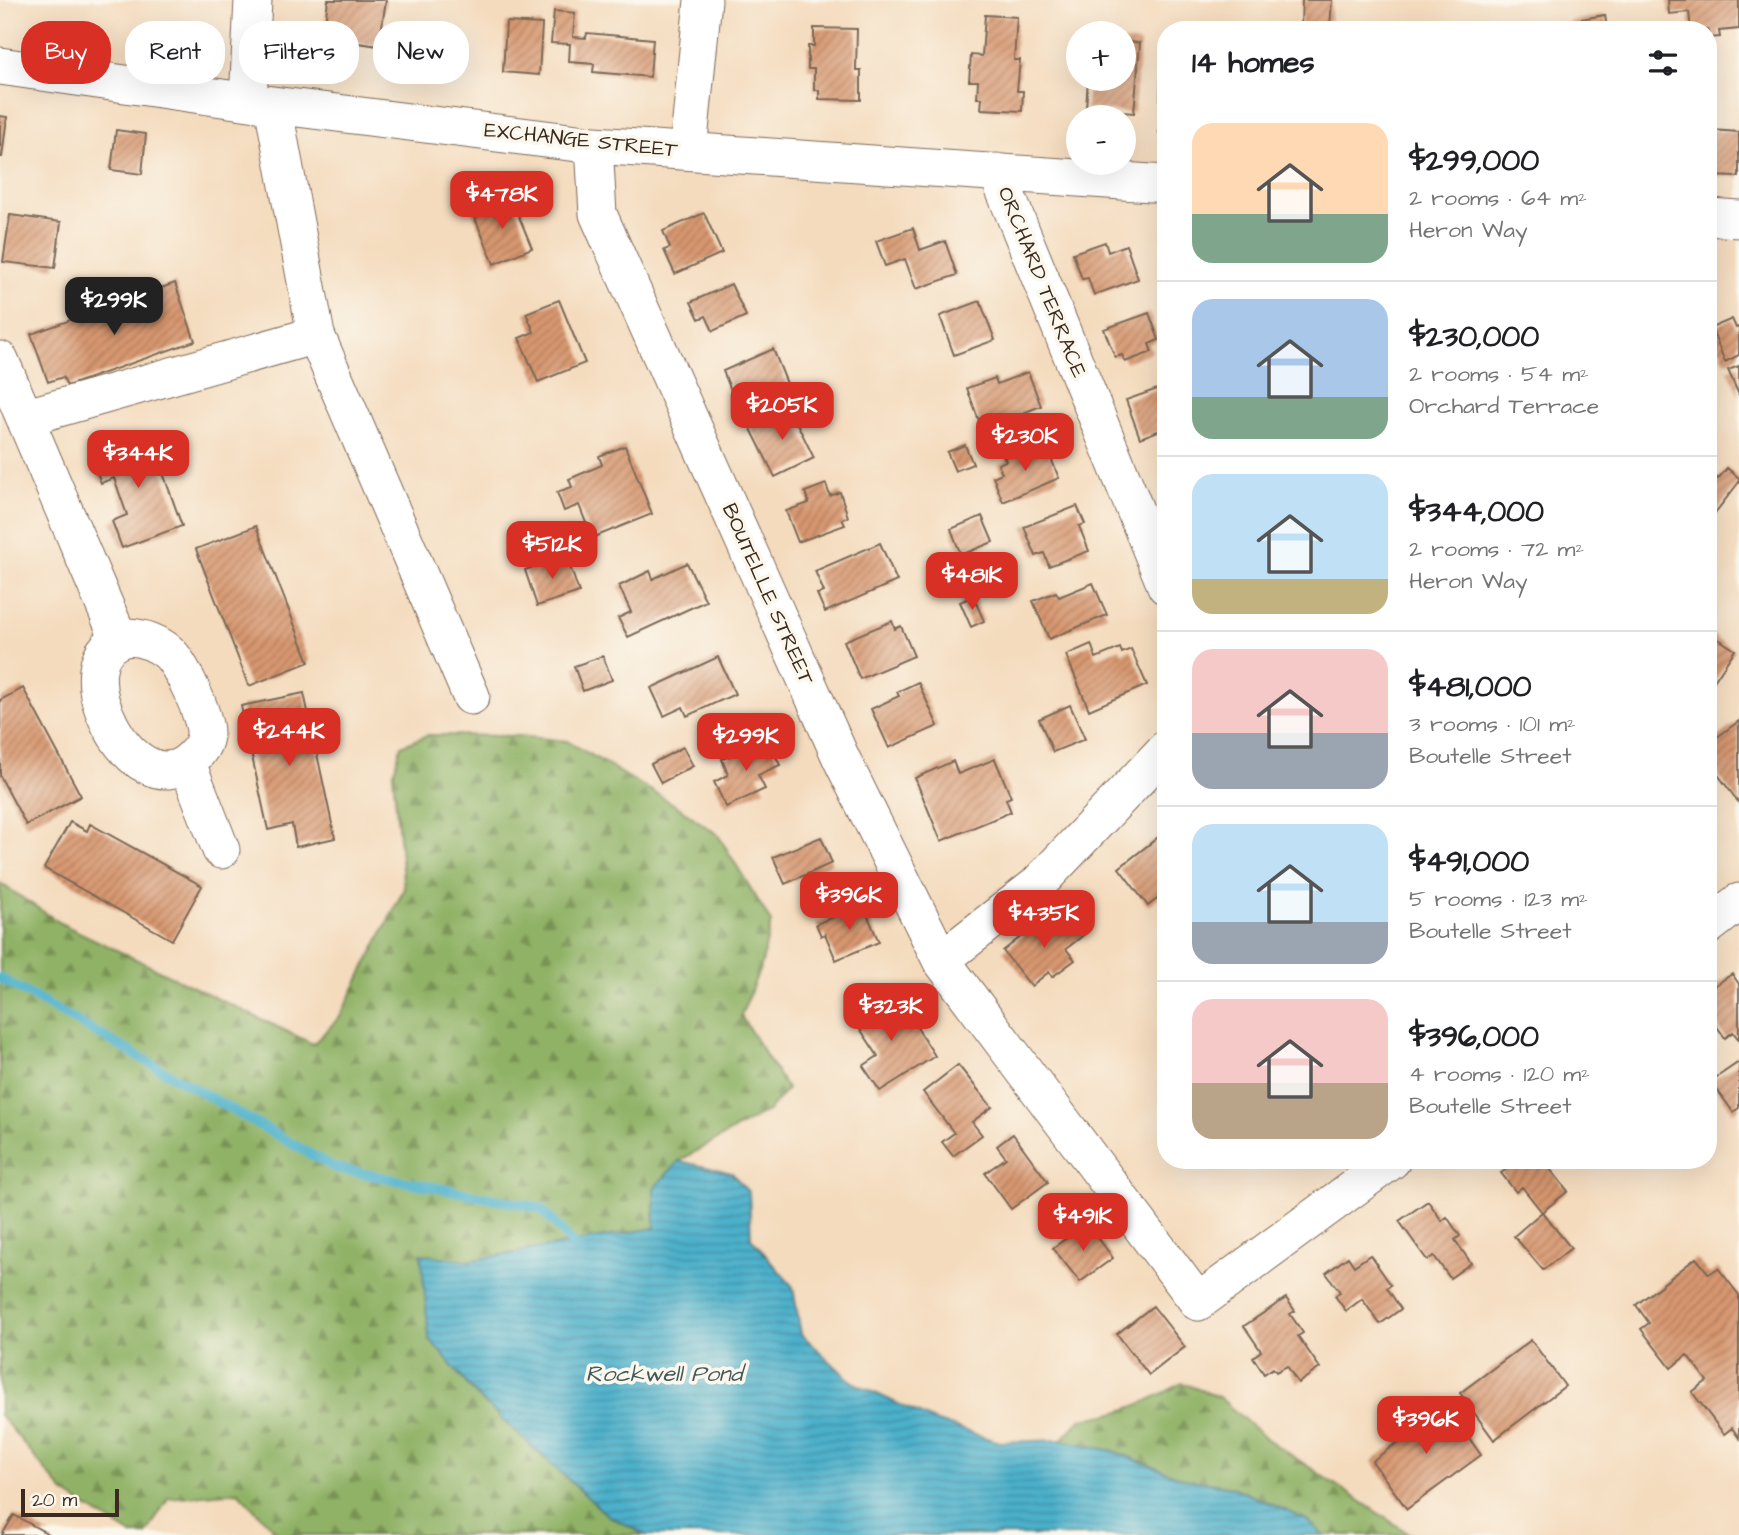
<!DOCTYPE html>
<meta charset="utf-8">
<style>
body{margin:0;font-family:"Architects Daughter",sans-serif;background:#f6f6f6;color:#202124;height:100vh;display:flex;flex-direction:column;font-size:26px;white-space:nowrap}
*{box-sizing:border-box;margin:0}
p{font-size:23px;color:#757577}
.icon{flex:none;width:38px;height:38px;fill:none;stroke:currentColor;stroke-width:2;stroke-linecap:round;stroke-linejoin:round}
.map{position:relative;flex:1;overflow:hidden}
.details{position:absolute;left:1157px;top:21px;width:560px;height:1148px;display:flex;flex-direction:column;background:#fff;border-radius:28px;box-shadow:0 7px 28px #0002}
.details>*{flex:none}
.guide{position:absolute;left:21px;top:21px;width:665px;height:63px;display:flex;gap:14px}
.tools{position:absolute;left:1066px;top:21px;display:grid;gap:14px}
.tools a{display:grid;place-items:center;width:70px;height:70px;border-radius:50%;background:#fff;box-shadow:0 7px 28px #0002;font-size:35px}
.scale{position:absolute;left:21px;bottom:18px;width:98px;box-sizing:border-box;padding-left:7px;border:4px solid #3b2a1e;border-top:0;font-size:19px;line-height:24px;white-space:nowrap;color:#3b2a1e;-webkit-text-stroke:5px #fbf7ec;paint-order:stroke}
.price{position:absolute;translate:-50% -60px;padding:0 16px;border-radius:14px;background:#d93025;color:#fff;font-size:23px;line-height:46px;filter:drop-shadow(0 2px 4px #0008)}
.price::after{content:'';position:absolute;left:50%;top:42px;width:21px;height:16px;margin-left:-10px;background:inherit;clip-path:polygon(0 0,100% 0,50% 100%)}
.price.on{background:#222;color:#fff}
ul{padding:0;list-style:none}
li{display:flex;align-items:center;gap:21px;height:175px;padding:0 35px}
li+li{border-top:2px solid #e0e0e0}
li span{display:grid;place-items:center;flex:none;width:196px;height:140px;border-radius:21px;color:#555}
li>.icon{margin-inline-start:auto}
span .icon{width:84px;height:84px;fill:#fffc;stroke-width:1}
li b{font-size:30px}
h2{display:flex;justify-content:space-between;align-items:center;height:84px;padding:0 35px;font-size:30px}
.chip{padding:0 24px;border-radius:28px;background:#fff;box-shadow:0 7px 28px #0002;font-size:24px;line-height:63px}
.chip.on{background:#d93025;color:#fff}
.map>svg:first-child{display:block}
.forest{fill:url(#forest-firs);stroke:#666e42;stroke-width:2}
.water{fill:url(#water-rules);stroke:#446d74;stroke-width:2}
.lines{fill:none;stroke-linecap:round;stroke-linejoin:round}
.stream{stroke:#4cb0cb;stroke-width:10}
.building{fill:url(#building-hatch)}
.minor-casing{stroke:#7c6856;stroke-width:39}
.minor{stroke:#fff;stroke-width:37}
.labels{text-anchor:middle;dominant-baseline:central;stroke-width:7;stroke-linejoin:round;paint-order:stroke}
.street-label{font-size:21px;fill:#3b2a1e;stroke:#fbf7ec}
.water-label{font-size:23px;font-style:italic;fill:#41595b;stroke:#fbf7ec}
</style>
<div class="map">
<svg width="1739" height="1535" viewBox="0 0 1739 1535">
<defs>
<pattern id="forest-firs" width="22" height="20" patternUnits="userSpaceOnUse" patternTransform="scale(1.75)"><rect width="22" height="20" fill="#90b266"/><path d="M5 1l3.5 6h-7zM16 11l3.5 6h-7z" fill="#779153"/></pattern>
<pattern id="water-rules" width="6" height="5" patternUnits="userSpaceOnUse" patternTransform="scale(1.75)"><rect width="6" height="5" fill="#4cb0cb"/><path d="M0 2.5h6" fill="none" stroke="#408fa4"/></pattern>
<pattern id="building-hatch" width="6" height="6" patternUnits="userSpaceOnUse" patternTransform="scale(1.75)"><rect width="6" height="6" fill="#d79770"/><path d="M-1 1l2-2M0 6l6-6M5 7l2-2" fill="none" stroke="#b07b5b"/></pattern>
</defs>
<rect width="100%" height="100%" fill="#fbf7ec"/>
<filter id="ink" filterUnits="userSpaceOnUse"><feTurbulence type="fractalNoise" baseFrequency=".0143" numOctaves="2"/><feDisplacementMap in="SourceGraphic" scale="14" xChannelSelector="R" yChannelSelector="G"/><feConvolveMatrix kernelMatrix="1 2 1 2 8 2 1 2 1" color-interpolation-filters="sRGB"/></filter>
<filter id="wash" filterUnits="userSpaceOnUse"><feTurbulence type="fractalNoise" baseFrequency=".00686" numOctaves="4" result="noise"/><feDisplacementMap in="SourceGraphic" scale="28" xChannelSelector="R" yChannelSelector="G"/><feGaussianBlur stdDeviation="1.57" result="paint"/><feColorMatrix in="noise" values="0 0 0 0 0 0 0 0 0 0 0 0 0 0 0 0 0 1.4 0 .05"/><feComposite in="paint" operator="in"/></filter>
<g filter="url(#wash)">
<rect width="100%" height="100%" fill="#f4dbbe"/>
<path class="forest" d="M 428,735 L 519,736 L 567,741 L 677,806 L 718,835 L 771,922 L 762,963 L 741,1016 L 787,1089 L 769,1110 L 679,1161 L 655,1228 L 469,1261 L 421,1255 L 433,1343 L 477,1396 L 607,1515 L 646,1535 L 279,1535 L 238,1492 L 168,1498 L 146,1535 L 132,1535 L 64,1493 L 0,1415 L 0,883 L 62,924 L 313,1044 L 340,1017 L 404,889 L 393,775 L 401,746 Z
M 1182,1383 L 1219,1397 L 1264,1437 L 1411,1535 L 1324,1535 L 1305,1519 L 1232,1487 L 1185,1479 L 1113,1451 L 1062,1440 L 1081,1419 C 1120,1415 1148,1402 1182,1383 Z"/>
<path class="water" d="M 679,1161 L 732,1173 L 749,1193 L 751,1238 L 793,1287 L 801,1334 L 852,1382 L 934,1421 L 999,1442 L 1062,1440 L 1113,1451 L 1185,1479 L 1232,1487 L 1305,1519 L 1324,1535 L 646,1535 L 607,1515 L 477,1396 L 433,1343 L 429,1338 L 421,1254 L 469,1261 L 655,1228 L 654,1188 Z"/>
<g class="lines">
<path class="stream" d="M 0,978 L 335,1168 L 541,1208 L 580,1252"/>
</g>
<g id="blocks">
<path class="building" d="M 328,0 L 386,0 L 379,46 L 323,38 Z
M 1302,0 L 1332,0 L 1330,28 L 1301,27 Z
M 1668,0 L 1739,0 L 1739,29 L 1719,31 L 1720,37 L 1708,38 L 1708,30 L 1691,30 L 1689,12 L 1669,14 Z
M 554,11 L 575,13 L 573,37 L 586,38 L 587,33 L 653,39 L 650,77 L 593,72 L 594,64 L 569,62 L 570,44 L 551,43 Z
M 985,15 L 1017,17 L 1014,60 L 1020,60 L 1017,91 L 1023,91 L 1022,111 L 981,109 L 982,98 L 977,98 L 978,81 L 969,81 L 971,55 L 982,56 Z
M 1605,15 L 1607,30 L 1570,30 L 1569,21 Z
M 506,22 L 542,24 L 539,75 L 503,72 Z
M 814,28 L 857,29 L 856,70 L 861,70 L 861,100 L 819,99 L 819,90 L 814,90 L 814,69 L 808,69 L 808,46 L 814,46 Z
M 1124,41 L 1140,43 L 1134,113 L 1086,109 L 1088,79 L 1124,79 Z
M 1162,43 L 1166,43 L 1166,133 L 1159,133 Z
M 0,116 L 7,117 L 2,157 L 0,157 Z
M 116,130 L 146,134 L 142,174 L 111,170 Z
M 1711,130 L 1739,132 L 1739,177 L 1709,176 Z
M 513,202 L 532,248 L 494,264 L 472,211 L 492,203 L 495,210 Z
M 704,213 L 722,253 L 675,274 L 664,250 L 670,248 L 663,231 Z
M 10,215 L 61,222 L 55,268 L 3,262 Z
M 913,228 L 920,250 L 945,241 L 957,275 L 916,289 L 905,259 L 885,266 L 876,241 Z
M 1105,242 L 1108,252 L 1126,245 L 1138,279 L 1094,295 L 1088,278 L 1082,279 L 1073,253 Z
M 175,283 L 195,341 L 67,386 L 63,377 L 48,382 L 31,334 Z
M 731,284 L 746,316 L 713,331 L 706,316 L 699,319 L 691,302 Z
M 559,300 L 585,363 L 538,382 L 519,338 L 534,332 L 526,313 Z
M 980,301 L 995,340 L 954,355 L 940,316 Z
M 1149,313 L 1159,340 L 1149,344 L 1152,352 L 1125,362 L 1122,355 L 1115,357 L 1104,329 Z
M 1732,319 L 1736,328 L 1739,327 L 1739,355 L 1725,362 L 1711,328 Z
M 773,349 L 788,386 L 738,407 L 723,371 Z
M 1739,366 L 1739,395 L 1728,370 Z
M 1028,372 L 1041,406 L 982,429 L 967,388 L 995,378 L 997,384 Z
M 1166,386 L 1166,428 L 1140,438 L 1126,400 Z
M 789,407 L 814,458 L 775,477 L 750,427 Z
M 149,434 L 182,526 L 122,548 L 112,521 L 127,515 L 114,478 L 101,483 L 90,455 Z
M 965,445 L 973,464 L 955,471 L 947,452 Z
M 625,446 L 652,514 L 592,538 L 579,505 L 564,511 L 557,492 L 572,487 L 569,479 L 602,465 L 599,456 Z
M 1046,446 L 1059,478 L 1003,502 L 993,477 L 1002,473 L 998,464 L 1006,461 L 1004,457 L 1023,450 L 1025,454 Z
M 1727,468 L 1739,478 L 1739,482 L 1708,522 L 1708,471 L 1718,479 Z
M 826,484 L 830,496 L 840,492 L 848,517 L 842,519 L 845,525 L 798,542 L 786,511 L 809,503 L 805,492 Z
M 1077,506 L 1085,524 L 1079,526 L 1089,551 L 1049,566 L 1044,553 L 1036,556 L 1024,527 Z
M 982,516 L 993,542 L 961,555 L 951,529 Z
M 256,526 L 309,662 L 249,686 L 196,549 Z
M 880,543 L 897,581 L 825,612 L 817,594 L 824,592 L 815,571 Z
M 566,555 L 579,592 L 537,606 L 525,570 Z
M 687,563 L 706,601 L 628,637 L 618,618 L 631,612 L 619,586 L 650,571 L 653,579 Z
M 1093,583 L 1107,615 L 1049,639 L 1033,601 L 1056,592 L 1059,597 Z
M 973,596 L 984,621 L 971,627 L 960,602 Z
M 892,621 L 895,629 L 901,626 L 914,656 L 860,679 L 844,641 Z
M 1708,632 L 1735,650 L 1708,690 Z
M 1091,644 L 1096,658 L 1120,648 L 1122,653 L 1131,649 L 1147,685 L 1089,710 L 1066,655 Z
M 603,656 L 612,680 L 583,691 L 574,666 Z
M 718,657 L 735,694 L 687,716 L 683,707 L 664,716 L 651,688 Z
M 918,682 L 938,726 L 889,748 L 871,709 L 899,696 L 897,692 Z
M 23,688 L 81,796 L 26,825 L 0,776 L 0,700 Z
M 304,693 L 335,838 L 296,847 L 292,824 L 268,830 L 241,706 Z
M 1070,705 L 1085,739 L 1053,752 L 1039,719 Z
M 1739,721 L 1739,803 L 1716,772 L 1712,774 L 1708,769 L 1708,744 Z
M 769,742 L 780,765 L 758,775 L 765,789 L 726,807 L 714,782 L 728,775 L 722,759 Z
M 683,747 L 693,766 L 661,783 L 651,764 Z
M 995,759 L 1011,797 L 1006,799 L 1011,812 L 941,841 L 915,778 L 953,761 L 958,774 Z
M 70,822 L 87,831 L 90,824 L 202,886 L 172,940 L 44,868 Z
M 1708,825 L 1715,835 L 1708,840 Z
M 1166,831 L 1166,892 L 1148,906 L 1119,868 Z
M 821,837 L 832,863 L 785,884 L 773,857 Z
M 863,905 L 879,942 L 836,960 L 825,934 L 821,936 L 816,924 Z
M 1072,916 L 1086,933 L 1066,949 L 1075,960 L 1052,977 L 1049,972 L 1031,986 L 1003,951 L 1037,924 L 1042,929 L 1049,923 L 1055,930 Z
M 1732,974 L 1739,984 L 1739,1040 L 1733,1032 L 1725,1038 L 1711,1018 L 1715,1015 L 1708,1004 L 1708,990 Z
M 882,995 L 900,1025 L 911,1018 L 935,1056 L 880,1091 L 863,1066 L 878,1056 L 851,1015 Z
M 1739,1062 L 1739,1108 L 1733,1112 L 1711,1081 Z
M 958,1065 L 992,1107 L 972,1122 L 982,1135 L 953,1156 L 942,1142 L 954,1133 L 923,1092 Z
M 1013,1134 L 1048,1182 L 1011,1209 L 985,1173 L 1006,1158 L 997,1146 Z
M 1501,1160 L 1559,1160 L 1549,1168 L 1568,1191 L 1542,1212 L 1522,1187 L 1516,1192 L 1501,1173 L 1508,1168 Z
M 1428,1201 L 1442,1221 L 1447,1217 L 1460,1236 L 1455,1240 L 1471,1263 L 1450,1278 L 1434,1256 L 1427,1260 L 1399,1221 Z
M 1542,1212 L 1571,1248 L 1543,1270 L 1514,1236 Z
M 1087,1223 L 1113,1258 L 1080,1282 L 1053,1248 Z
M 1370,1255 L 1391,1285 L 1387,1288 L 1401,1309 L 1380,1324 L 1362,1299 L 1346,1311 L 1335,1296 L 1340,1292 L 1326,1273 L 1348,1257 L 1354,1266 Z
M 1696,1258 L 1709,1274 L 1718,1268 L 1739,1295 L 1739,1438 L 1732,1428 L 1724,1434 L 1692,1392 L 1707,1381 L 1687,1355 L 1671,1368 L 1641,1329 L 1649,1323 L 1636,1305 Z
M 1286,1298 L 1295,1311 L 1290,1314 L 1303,1333 L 1298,1336 L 1320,1368 L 1298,1383 L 1287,1366 L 1276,1372 L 1273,1368 L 1264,1374 L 1253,1357 L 1261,1351 L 1244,1326 Z
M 1153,1306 L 1185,1347 L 1149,1375 L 1117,1334 Z
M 1531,1340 L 1565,1386 L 1494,1440 L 1460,1393 Z
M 1447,1407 L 1481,1455 L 1407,1509 L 1372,1461 L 1398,1442 L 1392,1434 L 1415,1416 L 1421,1426 Z
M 14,1515 L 50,1535 L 2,1535 Z"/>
</g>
</g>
<g filter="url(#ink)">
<use href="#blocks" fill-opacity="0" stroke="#7c6856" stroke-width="2"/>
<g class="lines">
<defs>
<path id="minor" d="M 0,66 L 257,103 L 594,145 L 1166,184
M 248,101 L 253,0
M 273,105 L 316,335
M 594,145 L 598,214 L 841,758 L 941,960 L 1198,1302 L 1392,1160
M 688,151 L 703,0
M 997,172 L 1166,586
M 1708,217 L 1739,219
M 0,360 L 119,639
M 27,417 L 316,335 L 471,696
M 129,637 C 144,638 156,642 168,652 C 181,663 206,717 205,734 C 205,743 199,751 193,757 C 135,817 51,651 129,637 Z
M 187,763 L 221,850
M 1708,926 L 1739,902
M 941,960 L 1036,886 L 1166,749"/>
</defs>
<use href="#minor" class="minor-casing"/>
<use href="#minor" class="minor"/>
</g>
</g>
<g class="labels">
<g class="street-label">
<text transform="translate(581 140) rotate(6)">EXCHANGE STREET</text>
<text transform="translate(1042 282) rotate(68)">ORCHARD TERRACE</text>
<text transform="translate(768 594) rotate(66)">BOUTELLE STREET</text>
</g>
<g class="water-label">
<text x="664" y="1374">Rockwell Pond</text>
</g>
</g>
</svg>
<div class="tools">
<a>+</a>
<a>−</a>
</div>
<div class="scale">20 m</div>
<b class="price" style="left:502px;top:231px">$478K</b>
<b class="price on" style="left:114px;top:337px">$299K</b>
<b class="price" style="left:782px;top:442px">$205K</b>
<b class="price" style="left:1025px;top:473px">$230K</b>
<b class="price" style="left:138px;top:490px">$344K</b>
<b class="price" style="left:552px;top:581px">$512K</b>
<b class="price" style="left:972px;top:612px">$481K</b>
<b class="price" style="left:289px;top:768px">$244K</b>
<b class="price" style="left:746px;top:773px">$299K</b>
<b class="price" style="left:849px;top:932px">$396K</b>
<b class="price" style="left:1044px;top:950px">$435K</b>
<b class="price" style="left:891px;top:1043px">$323K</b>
<b class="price" style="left:1083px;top:1253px">$491K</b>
<b class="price" style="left:1426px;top:1456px">$396K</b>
<div class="guide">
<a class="chip on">Buy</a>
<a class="chip">Rent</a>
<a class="chip">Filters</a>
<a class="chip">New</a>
</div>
<section class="details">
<h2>14 homes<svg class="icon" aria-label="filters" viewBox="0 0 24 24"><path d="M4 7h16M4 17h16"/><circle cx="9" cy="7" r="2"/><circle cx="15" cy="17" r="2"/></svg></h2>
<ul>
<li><span style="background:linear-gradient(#ffd9b3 65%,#7fa58c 0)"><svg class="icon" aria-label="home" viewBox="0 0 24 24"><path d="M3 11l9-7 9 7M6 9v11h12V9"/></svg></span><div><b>$299,000</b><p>2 rooms · 64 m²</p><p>Heron Way</p></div></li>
<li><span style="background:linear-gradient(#a9c7e8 70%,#7fa58c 0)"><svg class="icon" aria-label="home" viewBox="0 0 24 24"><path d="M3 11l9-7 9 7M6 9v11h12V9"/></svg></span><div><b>$230,000</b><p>2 rooms · 54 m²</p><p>Orchard Terrace</p></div></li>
<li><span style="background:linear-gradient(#bfe0f5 75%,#c2b280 0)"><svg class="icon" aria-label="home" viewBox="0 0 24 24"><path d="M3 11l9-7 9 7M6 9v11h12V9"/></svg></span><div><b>$344,000</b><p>2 rooms · 72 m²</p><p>Heron Way</p></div></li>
<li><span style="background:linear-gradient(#f6c9c9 60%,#9aa5b1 0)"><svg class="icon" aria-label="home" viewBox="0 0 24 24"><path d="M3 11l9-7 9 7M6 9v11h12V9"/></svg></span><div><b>$481,000</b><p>3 rooms · 101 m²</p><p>Boutelle Street</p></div></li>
<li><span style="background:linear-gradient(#bfe0f5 70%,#9aa5b1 0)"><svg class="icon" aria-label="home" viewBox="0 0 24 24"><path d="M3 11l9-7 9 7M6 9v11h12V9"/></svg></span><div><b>$491,000</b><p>5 rooms · 123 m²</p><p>Boutelle Street</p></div></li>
<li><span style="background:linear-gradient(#f6c9c9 60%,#b9a48a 0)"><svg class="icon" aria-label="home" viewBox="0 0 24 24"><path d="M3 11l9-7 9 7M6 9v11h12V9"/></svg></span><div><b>$396,000</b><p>4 rooms · 120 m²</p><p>Boutelle Street</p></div></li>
</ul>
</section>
</div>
